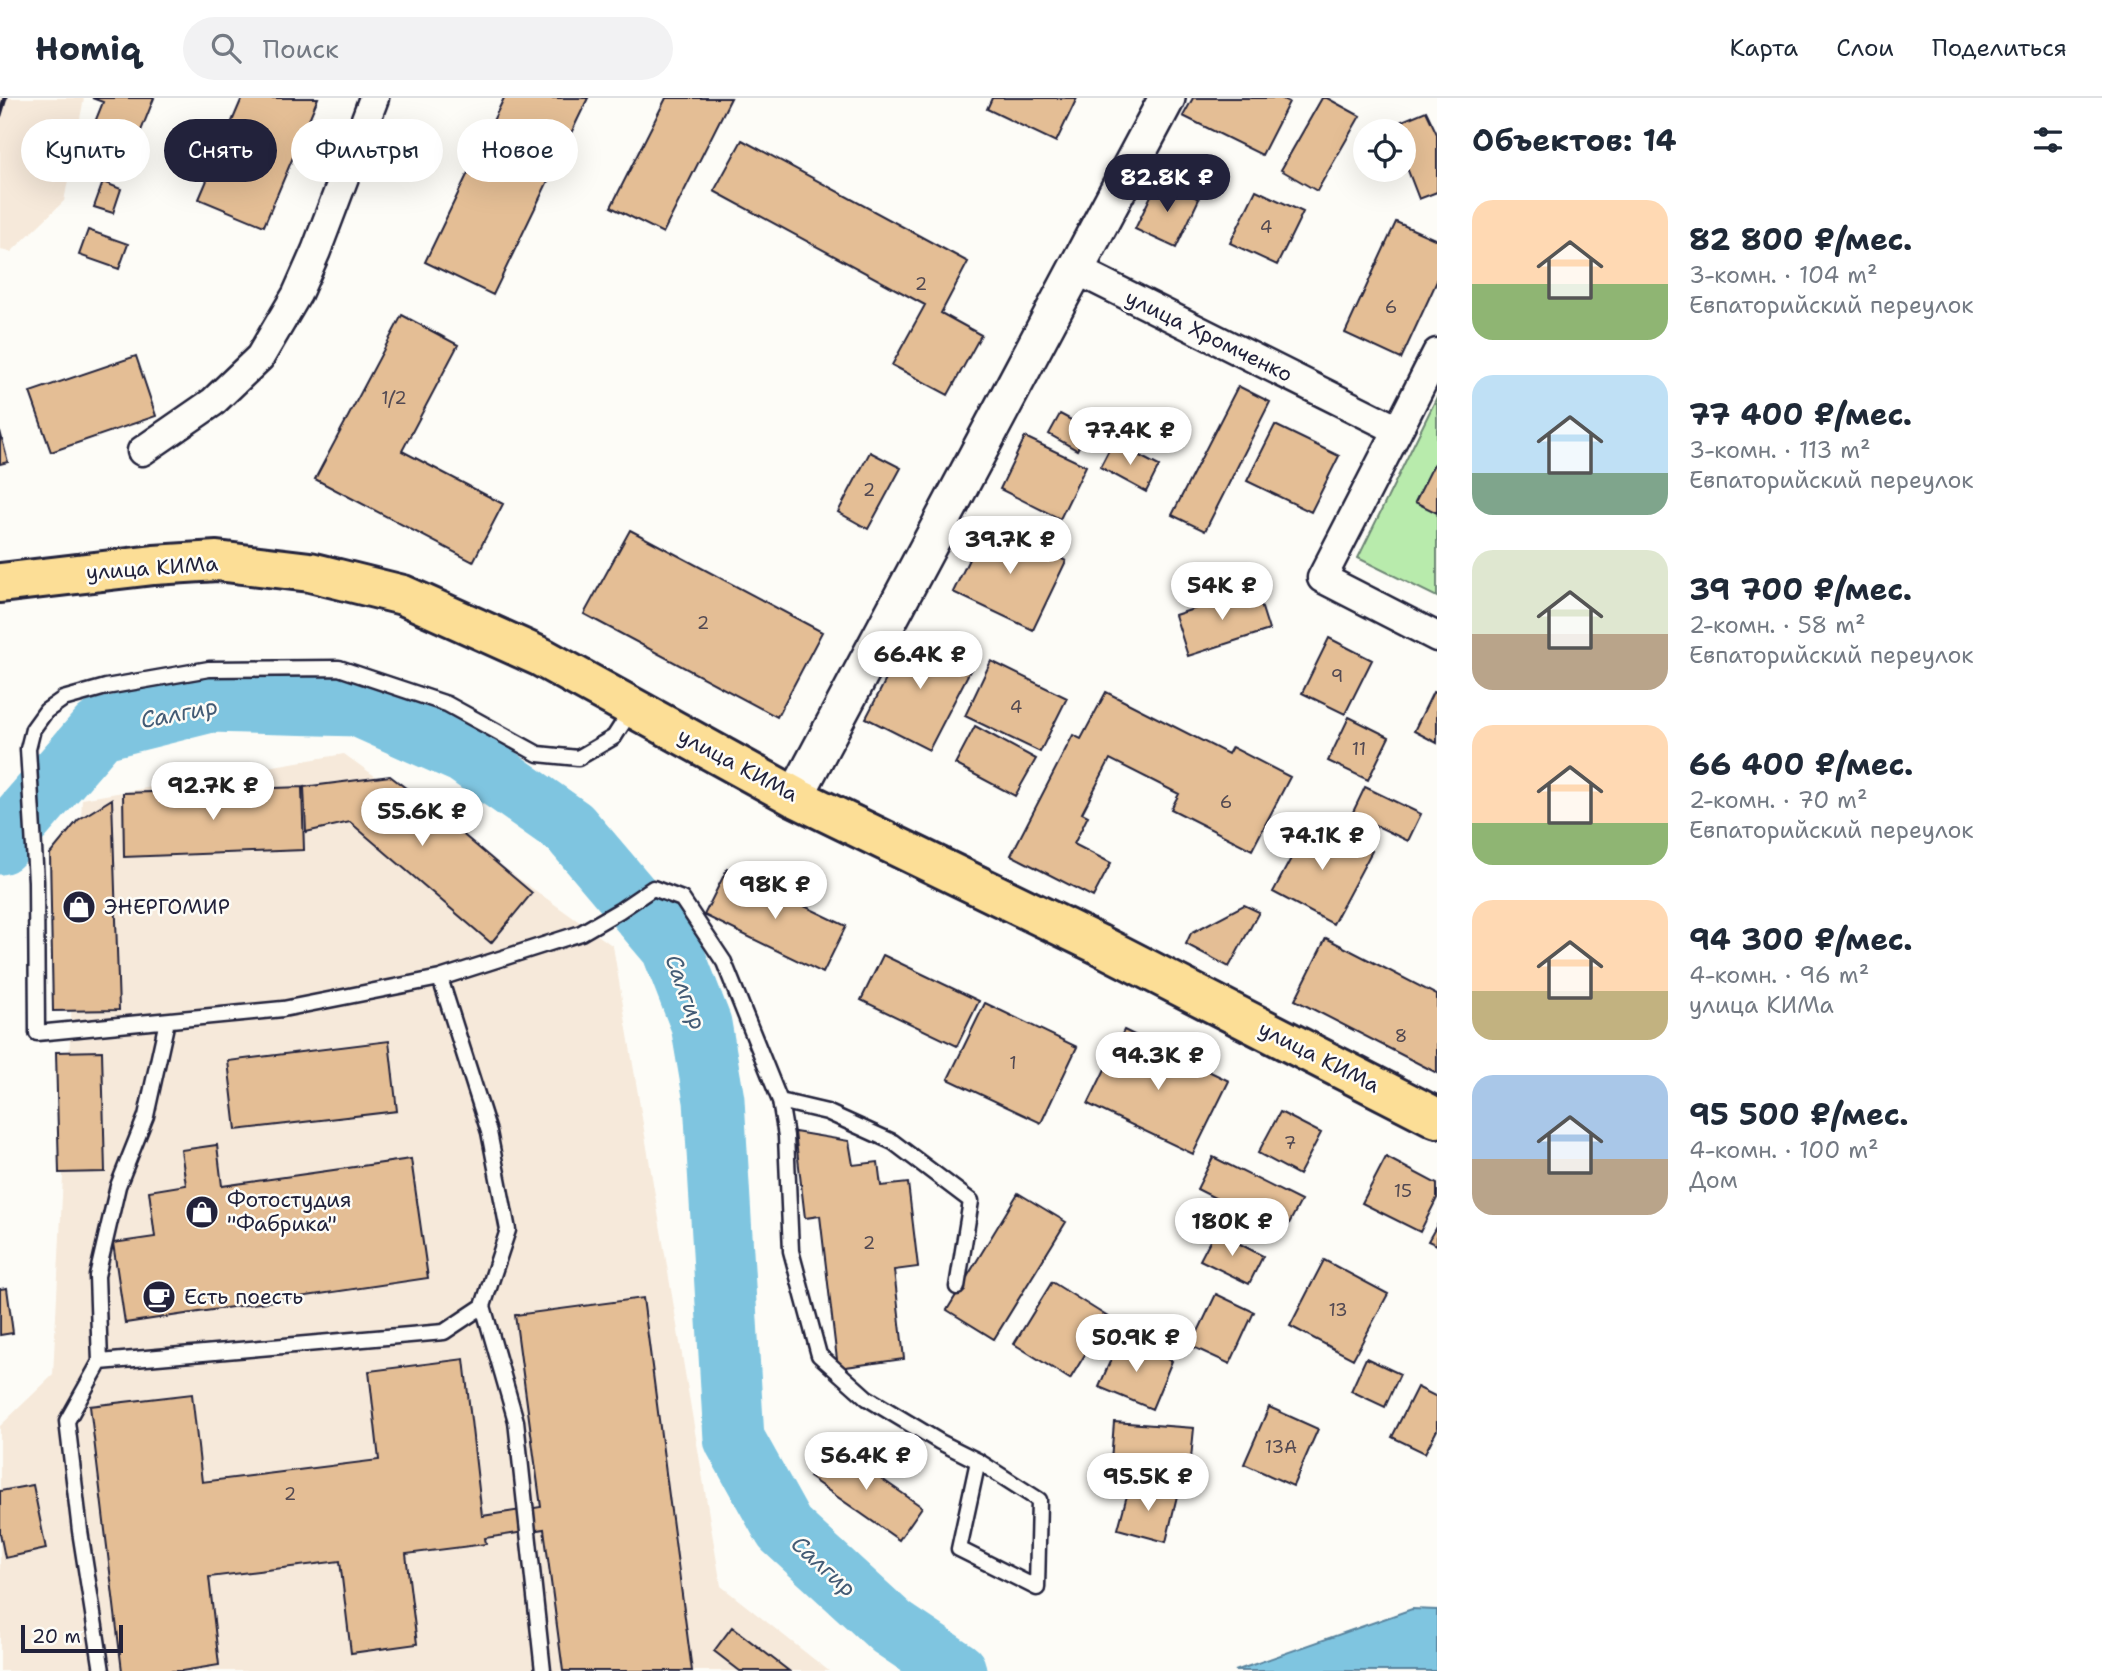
<!DOCTYPE html>
<html lang="ru">
<meta charset="utf-8">
<style>
body{margin:0;font-family:"Shantell Sans",sans-serif;background:#f2f2f3;color:#1f2937;height:100vh;display:flex;flex-direction:column;font-size:26px;white-space:nowrap}
*{box-sizing:border-box;margin:0}
p{font-size:23px;color:#747a83}
.icon{flex:none;width:38px;height:38px;fill:none;stroke:currentColor;stroke-width:2;stroke-linecap:round;stroke-linejoin:round}
.map{position:relative;flex:1;overflow:hidden}
.panel{display:flex;flex-direction:column;background:#fff;width:665px}
.panel>*{flex:none}
.hud{position:absolute;left:21px;top:21px;width:665px;height:63px;display:flex;gap:14px}
.tools{position:absolute;left:1353px;top:21px;display:grid;gap:14px}
.tools a{display:grid;place-items:center;width:63px;height:63px;border-radius:50%;background:#fff;box-shadow:0 7px 28px #0002;font-size:35px}
.scale{position:absolute;left:21px;bottom:18px;width:102px;box-sizing:border-box;padding-left:7px;border:4px solid #22223b;border-top:0;font-size:19px;line-height:24px;white-space:nowrap;color:#22223b;-webkit-text-stroke:5px #fdfcf7;paint-order:stroke}
.price{position:absolute;translate:-50% -60px;padding:0 16px;border-radius:24px;background:#fff;color:#222;font-size:23px;line-height:46px;filter:drop-shadow(0 2px 4px #0008)}
.price::after{content:'';position:absolute;left:50%;top:42px;width:21px;height:16px;margin-left:-10px;background:inherit;clip-path:polygon(0 0,100% 0,50% 100%)}
.price.current{background:#22223b;color:#fff}
ul{padding:0;list-style:none}
li{display:flex;align-items:center;gap:21px;height:175px;padding:0 35px}
li span{display:grid;place-items:center;flex:none;width:196px;height:140px;border-radius:21px;color:#555}
li>.icon{margin-inline-start:auto}
span .icon{width:84px;height:84px;fill:#fffc;stroke-width:1}
li b{font-size:30px}
h2{display:flex;justify-content:space-between;align-items:center;height:84px;padding:0 35px;font-size:30px}
.pill{padding:0 24px;border-radius:32px;background:#fff;box-shadow:0 7px 28px #0002;font-size:24px;line-height:63px}
.pill.current{background:#22223b;color:#fff}
header{display:flex;align-items:center;gap:42px;box-sizing:border-box;height:98px;padding:0 35px;background:#fff;border-bottom:2px solid #e0e1e3}
header strong{font-size:33px}
nav{display:flex;gap:38px;margin-inline-start:auto;font-size:24px}
.search{width:490px;height:63px;background:#f2f2f3;display:flex;align-items:center;gap:18px;box-sizing:border-box;padding:0 24px;border-radius:38px;color:#747a83;font-size:26px}
main{display:flex;flex:1;min-height:0}
.map>svg:first-child{display:block}
.built{fill:#f6e9da}
.green{fill:#b8ebac;stroke:#6d8674;stroke-width:2}
.water{fill:#7fc5e0;stroke:#5a849e;stroke-width:2}
.lines{fill:none;stroke-linecap:round;stroke-linejoin:round}
.river{stroke:#7fc5e0;stroke-width:61}
.building{fill:#e4be95;stroke:#22223b;stroke-width:2}
.service-casing{stroke:#22223b;stroke-width:19}
.minor-casing{stroke:#22223b;stroke-width:33}
.tertiary-casing{stroke:#22223b;stroke-width:40}
.primary-casing{stroke:#22223b;stroke-width:44}
.service{stroke:#fdfcf7;stroke-width:14}
.minor{stroke:#fdfcf7;stroke-width:28}
.tertiary{stroke:#fdfcf7;stroke-width:35}
.primary{stroke:#fcde96;stroke-width:38}
.rail{stroke:#22223b;stroke-width:5}
.labels{text-anchor:middle;dominant-baseline:central;stroke-width:5;stroke-linejoin:round;paint-order:stroke}
.number-label{font-size:18px;fill:#524952}
.street-label{font-size:21px;fill:#22223b;stroke:#fdfcf7}
.poi-label{font-size:21px;fill:#22223b;stroke:#fdfcf7;text-anchor:start}
.water-label{font-size:23px;font-style:italic;fill:#435b75;stroke:#fdfcf7}
</style>
<header>
<strong>Homiq</strong>
<div class="search"><svg class="icon" aria-label="search" viewBox="0 0 24 24"><circle cx="10" cy="10" r="6"/><path d="M15 15l6 6"/></svg>Поиск</div>
<nav><a>Карта</a><a>Слои</a><a>Поделиться</a></nav>
</header>
<main>
<div class="map">
<svg width="1437" height="1573" viewBox="0 0 1437 1573">
<rect width="100%" height="100%" fill="#fdfcf7"/>
<filter id="ink" filterUnits="userSpaceOnUse"><feTurbulence type="fractalNoise" baseFrequency=".0143" numOctaves="2"/><feDisplacementMap in="SourceGraphic" scale="14" xChannelSelector="R" yChannelSelector="G"/><feConvolveMatrix kernelMatrix="1 2 1 2 8 2 1 2 1" color-interpolation-filters="sRGB"/></filter>
<g filter="url(#ink)">
<path class="built" d="M 0,0 L 84,0 L 64,103 L 11,154 L 0,152 Z
M 344,656 L 613,848 L 721,1488 L 829,1573 L 0,1573 L 0,1328 L 53,1277 L 82,701 Z"/>
<path class="green" d="M 1437,299 L 1437,362 L 1418,401 L 1437,411 L 1437,499 L 1358,460 Z"/>
<path class="water" d="M 1412,1511 L 1437,1512 L 1437,1573 L 1235,1573 Z"/>
<g class="lines">
<path class="river" d="M 0,746 L 99,632 L 211,604 L 357,608 L 465,656 L 570,730 L 671,849 L 701,926 L 714,1002 L 734,1341 L 784,1431 L 892,1530 L 956,1573"/>
</g>
<path class="building" d="M 92,0 L 154,0 L 122,81 L 79,64 L 103,4 Z
M 242,0 L 318,0 L 264,128 L 199,101 Z
M 504,0 L 588,0 L 493,197 L 425,164 Z
M 666,0 L 731,0 L 663,135 L 611,109 Z
M 992,0 L 1077,0 L 1056,44 L 987,11 Z
M 1193,0 L 1281,0 L 1289,4 L 1262,57 L 1183,18 Z
M 1322,0 L 1327,0 L 1360,18 L 1317,93 L 1281,72 Z
M 1426,13 L 1437,36 L 1437,94 L 1419,101 L 1404,62 L 1404,33 L 1392,33 L 1390,28 Z
M 742,42 L 968,164 L 941,215 L 981,237 L 948,297 L 892,267 L 925,207 L 714,93 Z
M 1159,81 L 1199,101 L 1176,150 L 1135,131 Z
M 103,84 L 121,91 L 113,115 L 94,109 Z
M 1256,92 L 1303,114 L 1277,167 L 1230,145 Z
M 1396,124 L 1437,142 L 1437,183 L 1401,261 L 1345,235 Z
M 88,132 L 128,146 L 119,171 L 79,157 Z
M 402,217 L 458,247 L 402,353 L 503,406 L 473,464 L 315,381 Z
M 136,258 L 156,318 L 51,354 L 30,294 Z
M 1238,288 L 1270,304 L 1205,433 L 1172,417 Z
M 1060,316 L 1088,331 L 1077,352 L 1049,336 Z
M 1275,327 L 1339,358 L 1311,414 L 1247,383 Z
M 0,333 L 8,364 L 0,366 Z
M 1025,339 L 1086,368 L 1060,421 L 1000,391 Z
M 1113,344 L 1159,368 L 1146,394 L 1100,369 Z
M 870,354 L 901,370 L 868,431 L 838,414 Z
M 1435,364 L 1437,365 L 1437,415 L 1415,404 Z
M 987,424 L 1066,463 L 1033,532 L 953,494 Z
M 630,432 L 822,534 L 777,619 L 584,516 Z
M 1256,491 L 1269,532 L 1188,558 L 1175,517 Z
M 910,535 L 973,567 L 929,652 L 866,620 Z
M 1329,540 L 1372,562 L 1345,616 L 1302,595 Z
M 991,563 L 1067,600 L 1040,654 L 965,618 Z
M 1106,594 L 1228,656 L 1232,649 L 1290,679 L 1252,752 L 1171,711 L 1179,696 L 1110,661 L 1082,715 L 1088,718 L 1074,746 L 1111,765 L 1093,799 L 1011,757 L 1073,637 L 1081,641 Z
M 1433,594 L 1437,596 L 1437,645 L 1414,633 Z
M 1349,619 L 1389,639 L 1368,682 L 1328,663 Z
M 975,628 L 1036,661 L 1015,698 L 955,666 Z
M 390,678 L 432,710 L 532,795 L 491,845 L 350,724 L 306,734 L 304,689 Z
M 302,689 L 304,752 L 124,759 L 123,695 Z
M 1365,689 L 1421,716 L 1408,743 L 1352,716 Z
M 112,701 L 119,912 L 53,913 L 50,756 L 78,722 Z
M 1312,721 L 1372,753 L 1333,826 L 1273,794 Z
M 727,771 L 846,828 L 823,875 L 704,817 Z
M 1244,807 L 1259,814 L 1229,869 L 1186,846 L 1191,835 Z
M 1326,840 L 1437,897 L 1437,975 L 1295,902 Z
M 883,857 L 979,903 L 957,948 L 861,902 Z
M 985,905 L 1077,949 L 1041,1025 L 948,981 Z
M 1124,932 L 1229,983 L 1193,1056 L 1088,1006 Z
M 389,943 L 397,1013 L 236,1032 L 228,963 Z
M 102,953 L 105,1074 L 59,1075 L 56,954 Z
M 1280,1014 L 1321,1035 L 1299,1077 L 1258,1055 Z
M 795,1034 L 849,1043 L 853,1067 L 878,1064 L 881,1088 L 908,1085 L 918,1169 L 894,1172 L 904,1261 L 838,1270 L 820,1118 L 805,1120 Z
M 217,1047 L 222,1088 L 411,1061 L 428,1180 L 125,1225 L 113,1145 L 155,1139 L 149,1093 L 186,1087 L 181,1052 Z
M 1213,1059 L 1301,1103 L 1284,1135 L 1197,1091 Z
M 1386,1059 L 1437,1086 L 1437,1100 L 1420,1134 L 1362,1105 Z
M 1018,1095 L 1066,1124 L 994,1241 L 947,1212 Z
M 1437,1127 L 1437,1147 L 1428,1143 Z
M 1215,1133 L 1263,1158 L 1249,1186 L 1200,1162 Z
M 1324,1162 L 1388,1196 L 1353,1261 L 1290,1228 Z
M 1052,1184 L 1108,1219 L 1070,1281 L 1014,1246 Z
M 7,1190 L 13,1235 L 0,1237 L 0,1191 Z
M 1216,1196 L 1254,1214 L 1230,1266 L 1191,1248 Z
M 643,1200 L 692,1573 L 563,1573 L 544,1431 L 485,1440 L 486,1446 L 406,1456 L 417,1546 L 351,1555 L 340,1463 L 209,1479 L 219,1567 L 182,1573 L 122,1573 L 90,1308 L 192,1296 L 202,1384 L 379,1362 L 369,1273 L 464,1261 L 482,1418 L 541,1409 L 515,1217 Z
M 1120,1240 L 1172,1263 L 1152,1311 L 1099,1289 Z
M 1366,1260 L 1400,1276 L 1385,1309 L 1351,1293 Z
M 1417,1289 L 1437,1299 L 1437,1332 L 1425,1355 L 1392,1339 Z
M 1269,1309 L 1318,1331 L 1293,1388 L 1244,1366 Z
M 1114,1324 L 1194,1330 L 1189,1381 L 1110,1375 Z
M 832,1346 L 922,1409 L 899,1442 L 809,1379 Z
M 1130,1386 L 1177,1398 L 1166,1444 L 1118,1431 Z
M 33,1387 L 46,1451 L 5,1460 L 0,1435 L 0,1393 Z
M 732,1529 L 789,1573 L 740,1573 L 714,1553 Z"/>
<g class="lines">
<defs>
<path id="service" d="M 632,611 L 614,639 L 578,660 L 538,656 L 447,606 L 339,570 L 209,571 L 106,589 L 63,601 L 46,613 L 33,631 L 28,651 L 36,783 L 37,935 L 283,911 L 440,880 L 581,835 L 619,813 L 653,790 L 682,801 L 724,864 L 780,1003 L 786,1038 L 791,1153 L 819,1257 L 867,1300 L 940,1344 L 978,1363 L 1039,1402 L 1037,1490 L 959,1451 L 978,1363
M 167,923 L 146,1018 L 118,1088 L 97,1178 L 100,1264 L 444,1234 L 483,1208 L 508,1132 L 489,1034 L 440,880
M 780,1003 L 827,1014 L 893,1044 L 971,1103 L 957,1189
M 483,1208 L 516,1323 L 543,1573
M 100,1264 L 67,1323 L 80,1433 L 102,1573"/>
<path id="minor" d="M 1075,171 L 1398,332 L 1322,480 L 1437,539
M 1398,332 L 1437,255
M 142,353 L 213,304 L 260,259 L 297,196 L 316,153 L 374,0"/>
<path id="tertiary" d="M 795,699 L 1167,0"/>
<path id="primary" d="M 0,485 L 154,467 L 217,463 L 310,474 L 403,497 L 541,559 L 795,699 L 1098,846 L 1437,1020"/>
</defs>
<use href="#service" class="service-casing"/>
<use href="#minor" class="minor-casing"/>
<use href="#tertiary" class="tertiary-casing"/>
<use href="#primary" class="primary-casing"/>
<use href="#service" class="service"/>
<use href="#minor" class="minor"/>
<use href="#tertiary" class="tertiary"/>
<use href="#primary" class="primary"/>
<path class="rail" d="M 0,17 L 5,0"/>
</g>
</g>
<defs>
<symbol id="shop-disc" viewBox="-11 -11 22 22"><circle r="9.5" fill="#22223b" stroke="#fdfcf7"/><path d="M-5-2.5h2.3a2.7 3.5 0 0 1 5.4 0H5L5.5 6h-11ZM-1.5-2.5h3a1.5 2.3 0 0 0-3 0Z" fill="#fff"/></symbol>
<symbol id="cafe-disc" viewBox="-11 -11 22 22"><circle r="9.5" fill="#22223b" stroke="#fdfcf7"/><path d="M-5.5-4.5H6V0H3Q3 3.5 0 3.5H-2.5Q-5.5 3.5-5.5 0ZM3-3.2v2h1.7v-2ZM-6 4.5H4V6H-6Z" fill="#fff"/></symbol>
</defs>
<g fill-rule="evenodd">
<use href="#shop-disc" x="60" y="790" width="38" height="38"/>
<use href="#shop-disc" x="183" y="1095" width="38" height="38"/>
<use href="#cafe-disc" x="140" y="1180" width="38" height="38"/>
</g>
<g class="labels">
<g class="number-label">
<text x="1266" y="129">4</text>
<text x="921" y="186">2</text>
<text x="1391" y="209">6</text>
<text x="394" y="300">1/2</text>
<text x="869" y="392">2</text>
<text x="703" y="525">2</text>
<text x="1337" y="578">9</text>
<text x="1016" y="609">4</text>
<text x="1359" y="651">11</text>
<text x="1226" y="704">6</text>
<text x="1401" y="938">8</text>
<text x="1013" y="965">1</text>
<text x="1290" y="1045">7</text>
<text x="1403" y="1093">15</text>
<text x="869" y="1145">2</text>
<text x="1338" y="1212">13</text>
<text x="1281" y="1349">13А</text>
<text x="290" y="1396">2</text>
</g>
<g class="street-label">
<text transform="translate(1209 238) rotate(26)">улица Хромченко</text>
<text transform="translate(152 470) rotate(-4)">улица КИМа</text>
<text transform="translate(738 667) rotate(28)">улица КИМа</text>
<text transform="translate(1319 959) rotate(27)">улица КИМа</text>
</g>
<g class="poi-label">
<text x="104" y="809">ЭНЕРГОМИР</text>
<text x="227" y="1102">Фотостудия<tspan x="227" dy="24">"Фабрика"</tspan></text>
<text x="184" y="1199">Есть поесть</text>
</g>
<g class="water-label">
<text transform="translate(179 615) rotate(-11)">Салгир</text>
<text transform="translate(686 894) rotate(70)">Салгир</text>
<text transform="translate(824 1468) rotate(42)">Салгир</text>
</g>
</g>
</svg>
<div class="tools">
<a><svg class="icon" aria-label="locate" viewBox="0 0 24 24"><circle cx="12" cy="12" r="6"/><path d="M12 2v4M12 18v4M2 12h4M18 12h4"/></svg></a>
</div>
<div class="scale">20 m</div>
<b class="price current" style="left:1167px;top:116px">82.8K ₽</b>
<b class="price" style="left:1130px;top:369px">77.4K ₽</b>
<b class="price" style="left:1010px;top:478px">39.7K ₽</b>
<b class="price" style="left:1222px;top:524px">54K ₽</b>
<b class="price" style="left:920px;top:593px">66.4K ₽</b>
<b class="price" style="left:213px;top:724px">92.7K ₽</b>
<b class="price" style="left:422px;top:750px">55.6K ₽</b>
<b class="price" style="left:1322px;top:774px">74.1K ₽</b>
<b class="price" style="left:775px;top:823px">98K ₽</b>
<b class="price" style="left:1158px;top:994px">94.3K ₽</b>
<b class="price" style="left:1232px;top:1160px">180K ₽</b>
<b class="price" style="left:1136px;top:1276px">50.9K ₽</b>
<b class="price" style="left:866px;top:1394px">56.4K ₽</b>
<b class="price" style="left:1148px;top:1415px">95.5K ₽</b>
<div class="hud">
<a class="pill">Купить</a>
<a class="pill current">Снять</a>
<a class="pill">Фильтры</a>
<a class="pill">Новое</a>
</div>
</div>
<section class="panel">
<h2>Объектов: 14<svg class="icon" aria-label="filters" viewBox="0 0 24 24"><path d="M4 7h16M4 17h16"/><circle cx="9" cy="7" r="2"/><circle cx="15" cy="17" r="2"/></svg></h2>
<ul>
<li><span style="background:linear-gradient(#ffd9b3 60%,#8fb573 0)"><svg class="icon" aria-label="home" viewBox="0 0 24 24"><path d="M3 11l9-7 9 7M6 9v11h12V9"/></svg></span><div><b>82 800 ₽/мес.</b><p>3-комн. · 104 m²</p><p>Евпаторийский переулок</p></div></li>
<li><span style="background:linear-gradient(#bfe0f5 70%,#7fa58c 0)"><svg class="icon" aria-label="home" viewBox="0 0 24 24"><path d="M3 11l9-7 9 7M6 9v11h12V9"/></svg></span><div><b>77 400 ₽/мес.</b><p>3-комн. · 113 m²</p><p>Евпаторийский переулок</p></div></li>
<li><span style="background:linear-gradient(#dfe7d0 60%,#b9a48a 0)"><svg class="icon" aria-label="home" viewBox="0 0 24 24"><path d="M3 11l9-7 9 7M6 9v11h12V9"/></svg></span><div><b>39 700 ₽/мес.</b><p>2-комн. · 58 m²</p><p>Евпаторийский переулок</p></div></li>
<li><span style="background:linear-gradient(#ffd9b3 70%,#8fb573 0)"><svg class="icon" aria-label="home" viewBox="0 0 24 24"><path d="M3 11l9-7 9 7M6 9v11h12V9"/></svg></span><div><b>66 400 ₽/мес.</b><p>2-комн. · 70 m²</p><p>Евпаторийский переулок</p></div></li>
<li><span style="background:linear-gradient(#ffd9b3 65%,#c2b280 0)"><svg class="icon" aria-label="home" viewBox="0 0 24 24"><path d="M3 11l9-7 9 7M6 9v11h12V9"/></svg></span><div><b>94 300 ₽/мес.</b><p>4-комн. · 96 m²</p><p>улица КИМа</p></div></li>
<li><span style="background:linear-gradient(#a9c7e8 60%,#b9a48a 0)"><svg class="icon" aria-label="home" viewBox="0 0 24 24"><path d="M3 11l9-7 9 7M6 9v11h12V9"/></svg></span><div><b>95 500 ₽/мес.</b><p>4-комн. · 100 m²</p><p>Дом</p></div></li>
</ul>
</section>
</main>
